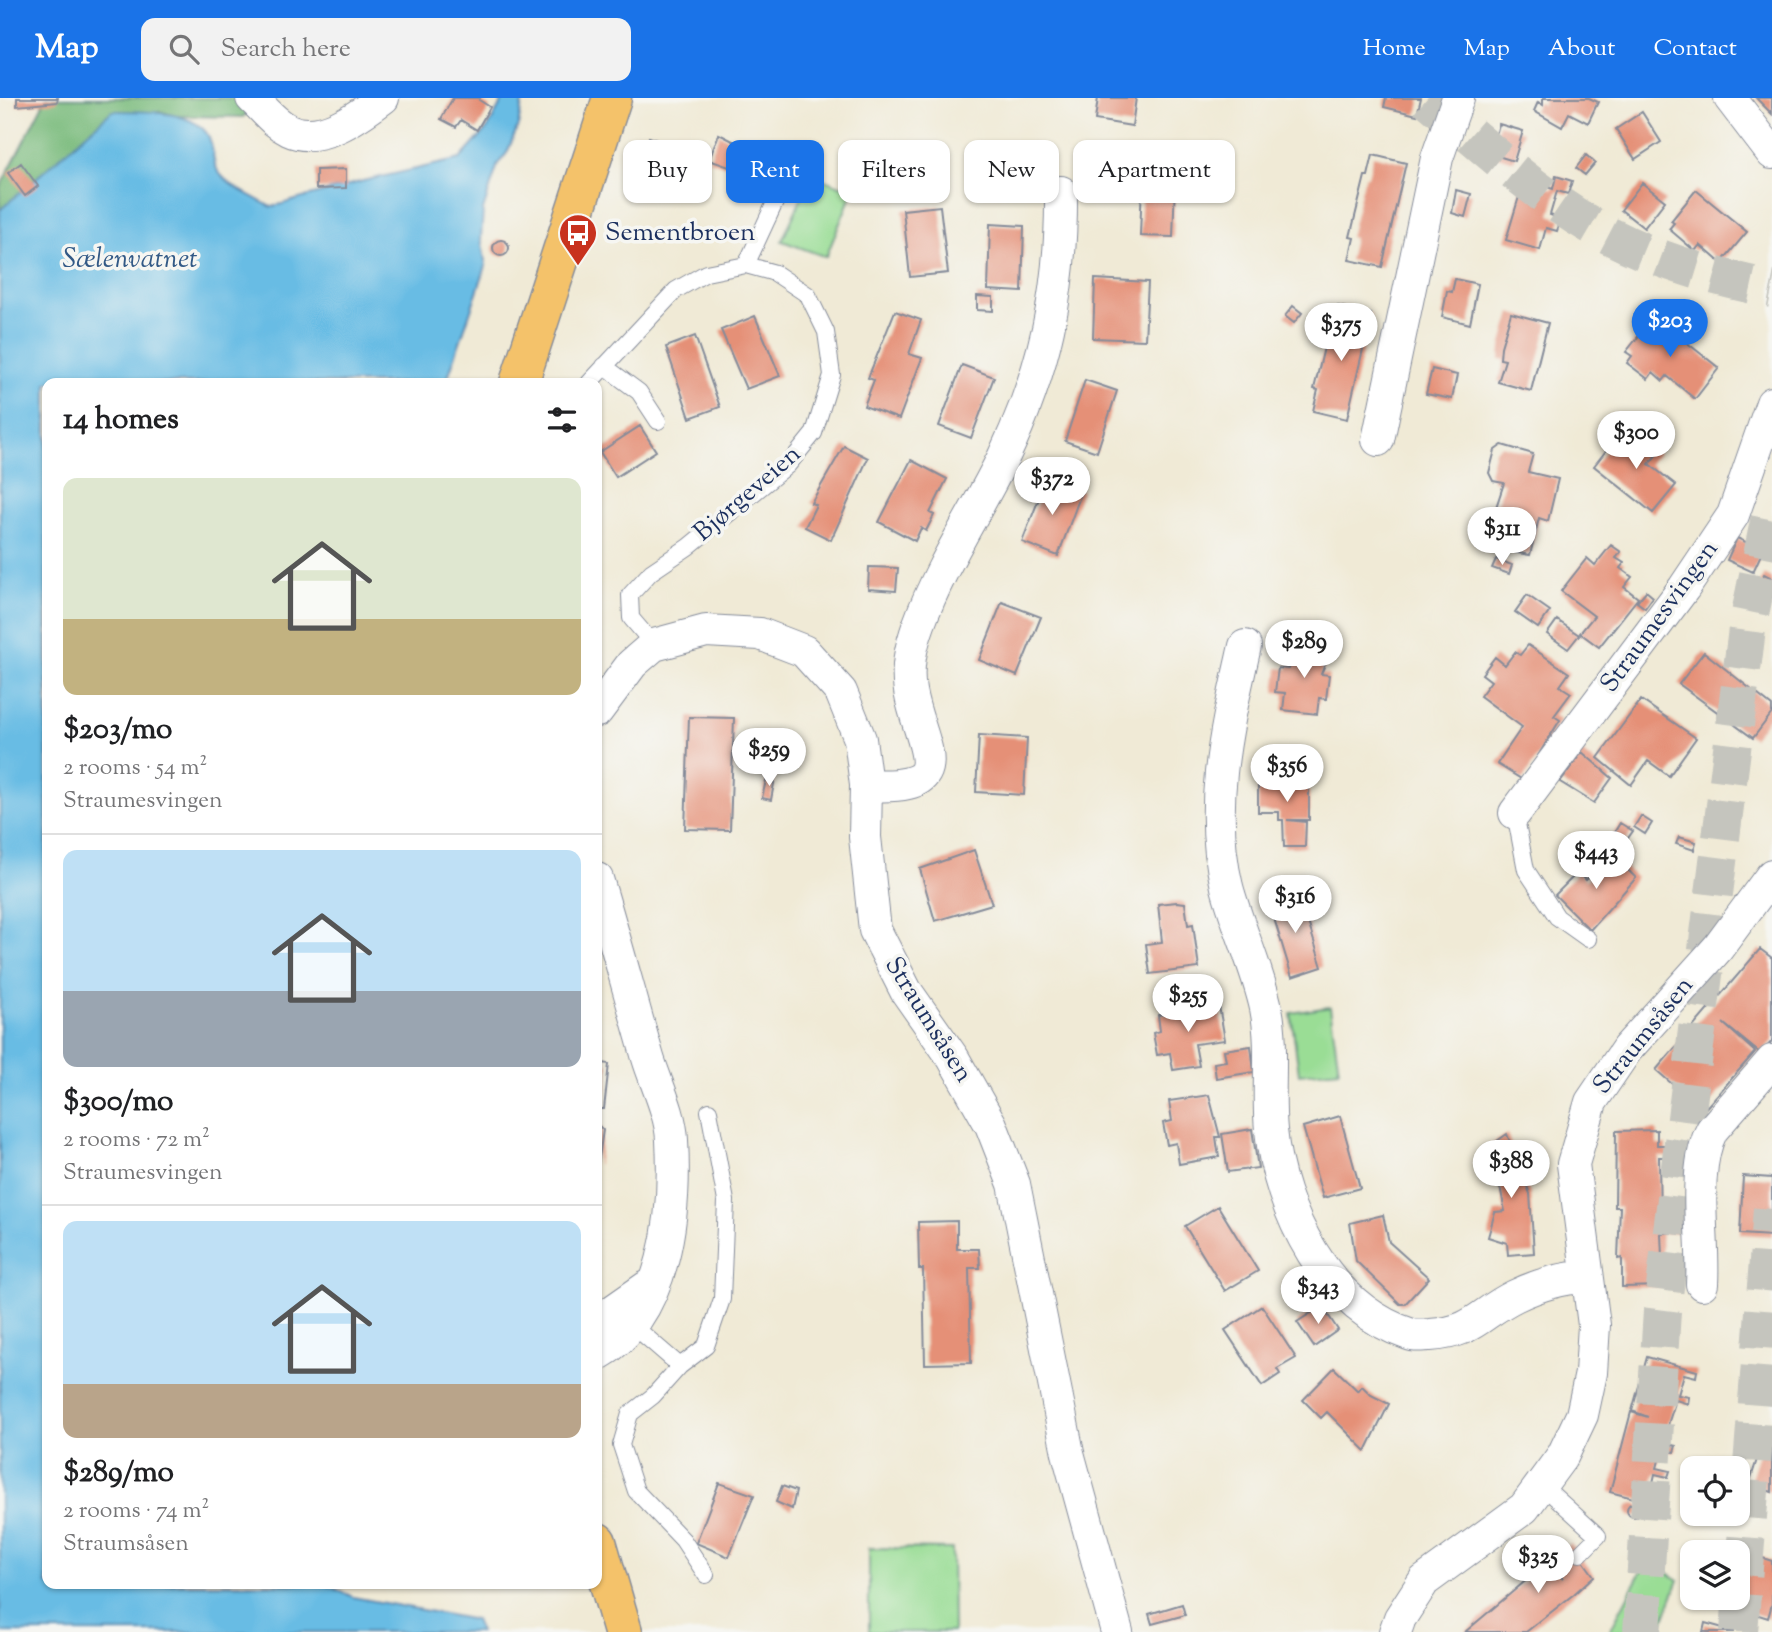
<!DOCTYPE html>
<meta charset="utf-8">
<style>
body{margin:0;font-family:"Sorts Mill Goudy",serif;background:#f2f2f2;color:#202124;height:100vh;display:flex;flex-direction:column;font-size:26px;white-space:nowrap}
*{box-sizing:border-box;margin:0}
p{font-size:23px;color:#757577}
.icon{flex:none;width:38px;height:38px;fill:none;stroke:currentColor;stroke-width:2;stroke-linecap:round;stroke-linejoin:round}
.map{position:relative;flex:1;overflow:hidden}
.panel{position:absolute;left:42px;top:280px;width:560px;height:1211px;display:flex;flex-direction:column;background:#fff;border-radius:14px;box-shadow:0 2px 5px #0004}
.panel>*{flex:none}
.banner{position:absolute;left:623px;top:42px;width:665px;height:63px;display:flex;gap:14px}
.controls{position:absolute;left:1680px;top:1358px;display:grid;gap:14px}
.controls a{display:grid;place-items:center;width:70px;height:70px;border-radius:14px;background:#fff;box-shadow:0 2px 5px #0004;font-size:35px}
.price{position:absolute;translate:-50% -60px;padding:0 16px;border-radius:24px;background:#fff;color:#222;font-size:23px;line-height:46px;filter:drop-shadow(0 2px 4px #0008)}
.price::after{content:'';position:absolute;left:50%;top:42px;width:21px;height:16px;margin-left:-10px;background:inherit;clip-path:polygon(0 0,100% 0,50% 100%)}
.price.active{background:#1a73e8;color:#fff}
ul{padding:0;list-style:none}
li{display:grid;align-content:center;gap:14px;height:371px;padding:0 21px}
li+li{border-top:2px solid #e0e0e0}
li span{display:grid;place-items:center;height:217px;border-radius:14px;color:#555}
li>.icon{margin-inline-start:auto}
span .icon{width:126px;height:126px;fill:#fffc;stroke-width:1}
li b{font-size:30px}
h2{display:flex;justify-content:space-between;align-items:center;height:84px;padding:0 21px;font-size:30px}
.pill{padding:0 24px;border-radius:14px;background:#fff;box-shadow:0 2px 5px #0004;font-size:24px;line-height:63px}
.pill.active{background:#1a73e8;color:#fff}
header{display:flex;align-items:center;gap:42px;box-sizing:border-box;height:98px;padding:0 35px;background:#1a73e8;color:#fff}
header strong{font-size:33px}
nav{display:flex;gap:38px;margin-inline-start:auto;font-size:24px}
.search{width:490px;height:63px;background:#f2f2f2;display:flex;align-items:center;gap:18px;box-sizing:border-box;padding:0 24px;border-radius:14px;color:#757577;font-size:26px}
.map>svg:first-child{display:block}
.green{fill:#9add95;stroke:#5a867a;stroke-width:2}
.forest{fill:#7bbc7e;stroke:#4b766e;stroke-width:2}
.water{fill:#68bce4;stroke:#4276a1;stroke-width:2}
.building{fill:#e59077}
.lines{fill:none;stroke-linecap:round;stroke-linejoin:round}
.primary-tunnel{stroke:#c5c5be;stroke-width:38;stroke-dasharray:38 19;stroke-linecap:butt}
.lane-casing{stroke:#868c9a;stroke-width:18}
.street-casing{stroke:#868c9a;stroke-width:34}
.primary-casing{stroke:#868c9a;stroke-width:41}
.lane{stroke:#fff;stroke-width:16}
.street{stroke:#fff;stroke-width:32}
.primary{stroke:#f4c26a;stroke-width:38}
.labels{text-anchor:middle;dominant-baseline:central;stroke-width:7;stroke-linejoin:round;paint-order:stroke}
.poi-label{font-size:26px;fill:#1b2f5e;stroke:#f6f6f2;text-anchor:start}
.street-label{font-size:26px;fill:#1b2f5e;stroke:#f6f6f2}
.water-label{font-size:28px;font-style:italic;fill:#325986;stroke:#f6f6f2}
</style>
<header>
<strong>Map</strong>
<div class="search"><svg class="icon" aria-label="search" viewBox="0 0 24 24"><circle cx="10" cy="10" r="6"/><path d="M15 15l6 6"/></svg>Search here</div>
<nav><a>Home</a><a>Map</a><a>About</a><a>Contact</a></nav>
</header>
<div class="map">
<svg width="1772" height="1534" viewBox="0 0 1772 1534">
<rect width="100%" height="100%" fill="#f6f6f2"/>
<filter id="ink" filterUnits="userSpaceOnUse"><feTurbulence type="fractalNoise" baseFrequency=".0143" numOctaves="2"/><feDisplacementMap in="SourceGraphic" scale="14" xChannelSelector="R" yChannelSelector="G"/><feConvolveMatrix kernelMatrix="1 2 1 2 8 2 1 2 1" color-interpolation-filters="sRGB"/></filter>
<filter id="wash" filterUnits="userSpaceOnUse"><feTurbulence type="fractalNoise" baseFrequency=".00686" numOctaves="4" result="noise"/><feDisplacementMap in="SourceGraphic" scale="28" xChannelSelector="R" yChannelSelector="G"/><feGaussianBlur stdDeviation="1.57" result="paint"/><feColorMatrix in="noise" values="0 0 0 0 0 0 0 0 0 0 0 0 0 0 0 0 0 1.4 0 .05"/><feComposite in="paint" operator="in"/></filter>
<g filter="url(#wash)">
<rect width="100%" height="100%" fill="#f0ead6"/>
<path class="green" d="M 812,77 L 853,93 L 826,159 L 782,143 Z
M 1330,909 L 1339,972 L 1299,976 L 1291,915 Z
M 869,1450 L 952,1451 L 953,1534 L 869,1534 Z
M 1647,1462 L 1679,1482 L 1659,1534 L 1609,1534 Z"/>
<path class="forest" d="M 46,0 L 264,0 L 243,19 L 174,18 L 160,13 L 0,112 L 0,89 Z"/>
<path class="water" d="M 504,0 L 523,0 L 518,28 L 507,55 L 498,66 L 483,112 L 481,140 L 486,168 L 446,285 L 47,285 L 47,1486 L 325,1486 L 353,1499 L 475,1522 L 480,1534 L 0,1534 L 0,112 L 112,13 C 138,13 200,11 210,42 C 215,55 211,66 221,77 C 233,91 256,100 271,109 L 363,83 L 460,61 L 487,31 Z"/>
<g id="blocks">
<path class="building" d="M 17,0 L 58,0 L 57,4 L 17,8 Z
M 453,0 L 480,0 L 479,2 L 490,9 L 477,32 L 461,22 L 456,29 L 441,21 Z
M 1098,0 L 1136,0 L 1132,28 L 1095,22 Z
M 1386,0 L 1421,0 L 1417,17 L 1384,9 Z
M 1543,0 L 1589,0 L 1598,4 L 1588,25 L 1569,15 L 1562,29 L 1534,13 L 1538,4 L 1543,7 Z
M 1756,0 L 1772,0 L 1772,16 Z
M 1642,14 L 1661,44 L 1635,61 L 1616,31 Z
M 1499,26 L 1523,33 L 1514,63 L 1491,56 Z
M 719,36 L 743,48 L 738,67 L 734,66 L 732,70 L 709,62 Z
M 649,39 L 671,47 L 665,60 L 675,64 L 669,80 L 659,76 L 655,87 L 634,79 Z
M 1373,57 L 1406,65 L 1382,169 L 1349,162 L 1354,140 L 1350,139 L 1365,78 L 1368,78 Z
M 1586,57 L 1595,65 L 1585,77 L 1576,70 Z
M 21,65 L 38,88 L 25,98 L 8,75 Z
M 346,71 L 346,90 L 316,91 L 316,72 Z
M 1556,78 L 1572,83 L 1568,96 L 1557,93 L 1550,117 L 1561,121 L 1557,133 L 1546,130 L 1540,152 L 1506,142 L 1524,82 L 1553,91 Z
M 1142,84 L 1175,85 L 1173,139 L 1140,138 Z
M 1642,85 L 1665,103 L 1644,130 L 1621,112 Z
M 1456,92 L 1471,96 L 1465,119 L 1452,115 Z
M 1696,92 L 1747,134 L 1721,165 L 1700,147 L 1695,153 L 1669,131 L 1674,125 L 1671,123 Z
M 940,108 L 948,175 L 910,179 L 903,112 Z
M 990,126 L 1024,128 L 1022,194 L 988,192 Z
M493 150a8 8 0 1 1 16 0a8 8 0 1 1-16 0Z
M 1095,181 L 1148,184 L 1145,242 L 1093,240 Z
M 1455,181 L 1478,186 L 1470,226 L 1442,219 L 1447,193 L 1452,194 Z
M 977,198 L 993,199 L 993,213 L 977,212 Z
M 1293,208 L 1302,215 L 1294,225 L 1285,218 Z
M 1338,208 L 1371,216 L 1347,321 L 1313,313 L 1318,292 L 1314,291 L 1329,229 L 1333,230 Z
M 895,213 L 921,222 L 909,256 L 922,260 L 899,321 L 864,308 L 874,282 L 868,280 Z
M 1511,215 L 1548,225 L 1531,293 L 1498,284 L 1505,262 L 1500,261 L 1501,249 Z
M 755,218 L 780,278 L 746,291 L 721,232 Z
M 1654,219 L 1719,270 L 1695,301 L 1667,278 L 1663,283 L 1653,274 L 1648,281 L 1627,265 L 1632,258 L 1626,254 Z
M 695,238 L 720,309 L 690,320 L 666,249 Z
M 962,267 L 994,279 L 971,340 L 939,328 Z
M 1432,271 L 1457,277 L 1452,301 L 1426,296 Z
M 1085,282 L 1117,293 L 1097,354 L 1065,343 Z
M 640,328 L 656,353 L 616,379 L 600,354 Z
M 1632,334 L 1658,355 L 1649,366 L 1676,387 L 1653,415 L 1594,368 L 1616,340 L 1623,345 Z
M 1502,347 L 1533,356 L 1528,374 L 1558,381 L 1548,423 L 1539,420 L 1530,457 L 1483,449 L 1504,385 L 1493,383 L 1489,375 L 1495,352 Z
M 844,348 L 868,360 L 831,442 L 805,429 L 816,407 L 811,405 Z
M 911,362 L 947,381 L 930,415 L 934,417 L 926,433 L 921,430 L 915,443 L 879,424 Z
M 1047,380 L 1082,393 L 1058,458 L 1022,444 Z
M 1737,440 L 1763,452 L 1753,474 L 1727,462 Z
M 1611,447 L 1621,454 L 1616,460 L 1624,465 L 1620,470 L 1632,479 L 1624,489 L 1638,500 L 1599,549 L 1580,535 L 1594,518 L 1561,493 L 1587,460 L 1595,467 Z
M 1496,461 L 1512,467 L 1509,476 L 1492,470 Z
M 869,469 L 898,470 L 896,493 L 868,491 Z
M 1764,476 L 1772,480 L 1772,499 L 1757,492 Z
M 1646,493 L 1653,499 L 1645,510 L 1637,504 Z
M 1527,497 L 1550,513 L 1538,530 L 1515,514 Z
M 1002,504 L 1041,519 L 1017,578 L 979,562 Z
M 1557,522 L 1579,537 L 1568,551 L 1547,536 Z
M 1299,542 L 1329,557 L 1321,576 L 1329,577 L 1326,601 L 1319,600 L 1317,616 L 1283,612 L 1285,595 L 1275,594 L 1278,570 L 1288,571 Z
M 1528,547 L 1569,575 L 1560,588 L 1571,595 L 1554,618 L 1560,622 L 1523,682 L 1497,666 L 1522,629 L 1480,598 L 1491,583 L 1482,576 L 1495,559 L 1505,567 L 1515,554 L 1520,557 Z
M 1704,554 L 1772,608 L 1772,615 L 1753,640 L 1679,586 Z
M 1641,602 L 1696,640 L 1669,678 L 1648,663 L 1631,687 L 1598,660 Z
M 689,619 L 734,620 L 730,732 L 685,731 Z
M 979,637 L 1027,640 L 1024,697 L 976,694 Z
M 1582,654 L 1612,680 L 1594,705 L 1560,684 Z
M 1258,676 L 1309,676 L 1309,722 L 1287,722 L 1306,724 L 1305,749 L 1284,749 L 1283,722 L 1279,722 L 1279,714 L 1258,714 Z
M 767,678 L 775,680 L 771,702 L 762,700 Z
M 1641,718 L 1652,725 L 1645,736 L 1634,729 Z
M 1620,725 L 1633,733 L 1626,743 L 1614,735 Z
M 1679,739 L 1696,744 L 1694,752 L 1676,746 Z
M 974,752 L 992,806 L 935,823 L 920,771 Z
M 1612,756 L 1636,780 L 1590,832 L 1555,797 L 1578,774 L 1586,782 Z
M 1299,795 L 1322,869 L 1292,879 L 1269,804 Z
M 1177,804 L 1185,805 L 1188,827 L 1193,826 L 1199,870 L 1150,876 L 1146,846 L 1162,844 L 1158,806 Z
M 1760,851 L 1772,860 L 1772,943 L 1761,956 L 1723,925 L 1755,954 L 1703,1013 L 1656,972 Z
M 1189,908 L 1190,912 L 1219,908 L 1225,942 L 1195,946 L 1199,968 L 1173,972 L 1170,955 L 1157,957 L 1153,935 L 1160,933 L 1158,917 L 1177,914 L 1176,910 Z
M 1251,948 L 1254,974 L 1216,980 L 1214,965 L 1226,963 L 1224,952 Z
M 597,964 L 609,966 L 604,1011 L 597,1011 Z
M 1209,997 L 1220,1039 L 1216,1039 L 1219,1059 L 1179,1066 L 1176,1045 L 1167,1047 L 1163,1025 L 1172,1023 L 1169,1003 Z
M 1340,1018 L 1360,1090 L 1323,1100 L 1303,1029 Z
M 597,1026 L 603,1032 L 598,1067 L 597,1067 Z
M 1252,1031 L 1258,1070 L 1228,1074 L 1222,1036 Z
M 1657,1032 L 1657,1047 L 1666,1047 L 1666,1054 L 1679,1053 L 1679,1059 L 1659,1059 L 1660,1123 L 1669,1123 L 1669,1130 L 1682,1129 L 1682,1134 L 1661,1135 L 1662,1159 L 1672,1159 L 1672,1173 L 1663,1174 L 1664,1188 L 1622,1189 L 1622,1160 L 1618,1161 L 1620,1109 L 1615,1109 L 1616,1033 Z
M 1507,1036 L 1530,1096 L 1534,1155 L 1508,1157 L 1507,1145 L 1488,1139 L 1495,1114 L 1505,1113 L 1501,1093 L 1484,1052 Z
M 1743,1078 L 1772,1080 L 1772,1138 L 1740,1136 Z
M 1218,1108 L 1258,1173 L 1225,1193 L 1185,1128 Z
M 1383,1117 L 1389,1144 L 1429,1180 L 1405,1206 L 1400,1206 L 1356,1163 L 1350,1125 Z
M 957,1123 L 957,1151 L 979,1151 L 980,1170 L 969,1170 L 971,1265 L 925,1266 L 923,1171 L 919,1171 L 918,1124 Z
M 1262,1208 L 1296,1260 L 1277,1271 L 1280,1276 L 1262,1288 L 1225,1232 Z
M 1322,1208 L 1338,1232 L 1314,1249 L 1297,1224 Z
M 1647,1259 L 1697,1273 L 1696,1279 L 1684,1276 L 1678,1297 L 1689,1299 L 1688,1306 L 1676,1302 L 1669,1323 L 1664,1345 L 1676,1348 L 1674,1354 L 1662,1351 L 1657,1370 L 1670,1373 L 1668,1379 L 1655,1376 L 1650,1398 L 1662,1401 L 1660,1407 L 1610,1394 L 1631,1314 L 1648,1319 L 1632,1313 Z
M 1334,1270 L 1358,1293 L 1362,1288 L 1371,1297 L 1389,1306 L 1366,1353 L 1327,1314 L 1321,1320 L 1303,1302 Z
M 1766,1334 L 1772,1336 L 1772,1394 L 1749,1386 Z
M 719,1385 L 754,1397 L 729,1459 L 696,1445 Z
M 782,1388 L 796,1393 L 792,1411 L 776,1404 Z
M1627 1412a7 7 0 1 1 14 0a7 7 0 1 1-14 0Z
M 1571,1446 L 1594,1478 L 1574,1496 L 1526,1534 L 1465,1534 L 1548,1464 L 1563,1481 L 1549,1462 Z
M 1729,1449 L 1772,1463 L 1772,1506 L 1768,1520 L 1712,1502 L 1738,1500 L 1738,1454 L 1728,1454 Z
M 1182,1506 L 1185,1517 L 1152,1526 L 1149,1516 Z
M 1705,1525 L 1734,1533 L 1734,1534 L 1703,1534 Z"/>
</g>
</g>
<g filter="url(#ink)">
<use href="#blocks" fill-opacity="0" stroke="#868c9a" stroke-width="2"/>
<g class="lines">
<path class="primary-tunnel" d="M 1427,0 C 1485,49 1543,103 1610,138 C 1661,164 1717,180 1772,191
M 1642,1534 L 1662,1213 L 1747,531 L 1772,409
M 1739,1534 L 1772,1111"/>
<defs>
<path id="lane" d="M 746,167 L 790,72
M 604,268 L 639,294 L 658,323
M 589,285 L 676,192 L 706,175 L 746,167 L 775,175 L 808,197 L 826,234 L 832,277 L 814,335 L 788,367 L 688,449 L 651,474 L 630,497 L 631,520 L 654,547
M 1515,715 L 1526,772 L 1557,819 L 1588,841
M 629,1224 L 680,1268 L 653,1298 L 630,1316 L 621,1347 L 636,1393 L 683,1442 L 706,1477
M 680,1268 L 706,1248 L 722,1201 L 726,1103 L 709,1013
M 1543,1388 L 1598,1438 L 1580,1456"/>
<path id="street" d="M 252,0 C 264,11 274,25 289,32 C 320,47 359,18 383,0
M 1730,0 L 1772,55
M 1378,342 L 1437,60 L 1458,0
M 1245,548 C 1227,628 1207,707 1227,789 C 1238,830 1257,869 1266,910 C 1274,950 1267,992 1271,1032 C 1279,1113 1327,1209 1409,1236 C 1416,1239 1423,1237 1430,1237 C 1475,1234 1480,1215 1515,1198 C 1538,1187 1560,1180 1585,1179
M 597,613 L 632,566 L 654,547 L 706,533 L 760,536 L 804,553 L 841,594 L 860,641 L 866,687 L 865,739 L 875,832 L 906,893 L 953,960 L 991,1027 L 1014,1086 L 1068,1355 L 1117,1534
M 866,687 C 962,693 920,650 910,593 C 906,569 911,548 919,526 C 940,468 976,415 1003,360 C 1045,272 1062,191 1061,94
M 1515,715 L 1684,490 L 1733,417 L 1772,305
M 597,781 C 615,841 631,901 648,960 C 656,986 671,1016 672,1042 C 676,1114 667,1218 597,1257
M 1702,1186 C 1705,1140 1691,1072 1712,1032 L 1772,963
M 597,1224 L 647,1189
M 1395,1534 L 1400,1520 L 1424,1483 L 1524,1410 L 1563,1357 L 1582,1317 L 1591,1275 L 1594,1227 L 1573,1066 L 1591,1004 L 1627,951 L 1718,850 L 1772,777"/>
<path id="primary" d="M 519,285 L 612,0
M 597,1444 L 623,1534"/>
</defs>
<use href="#lane" class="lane-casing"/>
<use href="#street" class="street-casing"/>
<use href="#primary" class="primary-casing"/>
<use href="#lane" class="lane"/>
<use href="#street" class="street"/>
<use href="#primary" class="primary"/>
</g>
</g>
<defs>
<symbol id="bus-pin" viewBox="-11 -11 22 30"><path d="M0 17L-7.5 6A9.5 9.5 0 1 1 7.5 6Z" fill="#c8321e" stroke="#f6f6f2"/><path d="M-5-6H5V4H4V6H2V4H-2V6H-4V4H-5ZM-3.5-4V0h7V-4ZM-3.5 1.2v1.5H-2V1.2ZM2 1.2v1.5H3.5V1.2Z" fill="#fff"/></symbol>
</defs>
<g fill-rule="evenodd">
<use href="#bus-pin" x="556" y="113" width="44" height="60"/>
</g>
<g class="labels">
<g class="poi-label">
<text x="605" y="135">Sementbroen</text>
</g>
<g class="street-label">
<text transform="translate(748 396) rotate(-41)">Bjørgeveien</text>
<text transform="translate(1660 519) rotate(-54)">Straumesvingen</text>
<text transform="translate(928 922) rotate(58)">Straumsåsen</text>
<text transform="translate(1644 938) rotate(-51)">Straumsåsen</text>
</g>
<g class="water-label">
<text x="130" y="162">Sælenvatnet</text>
</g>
</g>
</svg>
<div class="controls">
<a><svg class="icon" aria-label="locate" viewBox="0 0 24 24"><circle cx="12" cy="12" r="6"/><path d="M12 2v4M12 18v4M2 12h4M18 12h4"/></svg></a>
<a><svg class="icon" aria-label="layers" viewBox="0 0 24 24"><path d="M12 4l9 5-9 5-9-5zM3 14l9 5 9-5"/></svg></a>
</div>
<b class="price active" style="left:1670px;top:261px">$203</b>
<b class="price" style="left:1341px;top:265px">$375</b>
<b class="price" style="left:1636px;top:373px">$300</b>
<b class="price" style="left:1052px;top:419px">$372</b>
<b class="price" style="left:1502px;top:469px">$311</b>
<b class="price" style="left:1304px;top:582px">$289</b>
<b class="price" style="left:769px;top:690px">$259</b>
<b class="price" style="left:1287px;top:706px">$356</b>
<b class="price" style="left:1596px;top:793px">$443</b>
<b class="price" style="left:1295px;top:837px">$316</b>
<b class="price" style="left:1188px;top:936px">$255</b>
<b class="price" style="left:1511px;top:1102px">$388</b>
<b class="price" style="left:1318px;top:1228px">$343</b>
<b class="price" style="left:1538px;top:1497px">$325</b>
<div class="banner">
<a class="pill">Buy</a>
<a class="pill active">Rent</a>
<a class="pill">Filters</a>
<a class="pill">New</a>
<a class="pill">Apartment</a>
</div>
<section class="panel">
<h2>14 homes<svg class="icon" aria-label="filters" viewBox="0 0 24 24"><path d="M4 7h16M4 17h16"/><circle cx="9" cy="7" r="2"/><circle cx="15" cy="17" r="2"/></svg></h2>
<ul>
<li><span style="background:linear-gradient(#dfe7d0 65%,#c2b280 0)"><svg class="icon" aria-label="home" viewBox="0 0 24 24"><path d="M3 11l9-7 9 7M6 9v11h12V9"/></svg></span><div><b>$203/mo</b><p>2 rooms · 54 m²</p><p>Straumesvingen</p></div></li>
<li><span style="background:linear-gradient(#bfe0f5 65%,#9aa5b1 0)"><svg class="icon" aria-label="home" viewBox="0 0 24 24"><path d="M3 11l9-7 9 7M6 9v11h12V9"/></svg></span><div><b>$300/mo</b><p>2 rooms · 72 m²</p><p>Straumesvingen</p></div></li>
<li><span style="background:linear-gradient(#bfe0f5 75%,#b9a48a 0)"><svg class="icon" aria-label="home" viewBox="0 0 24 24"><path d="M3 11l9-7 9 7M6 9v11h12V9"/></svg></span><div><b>$289/mo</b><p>2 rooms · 74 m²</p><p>Straumsåsen</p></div></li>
</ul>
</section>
</div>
